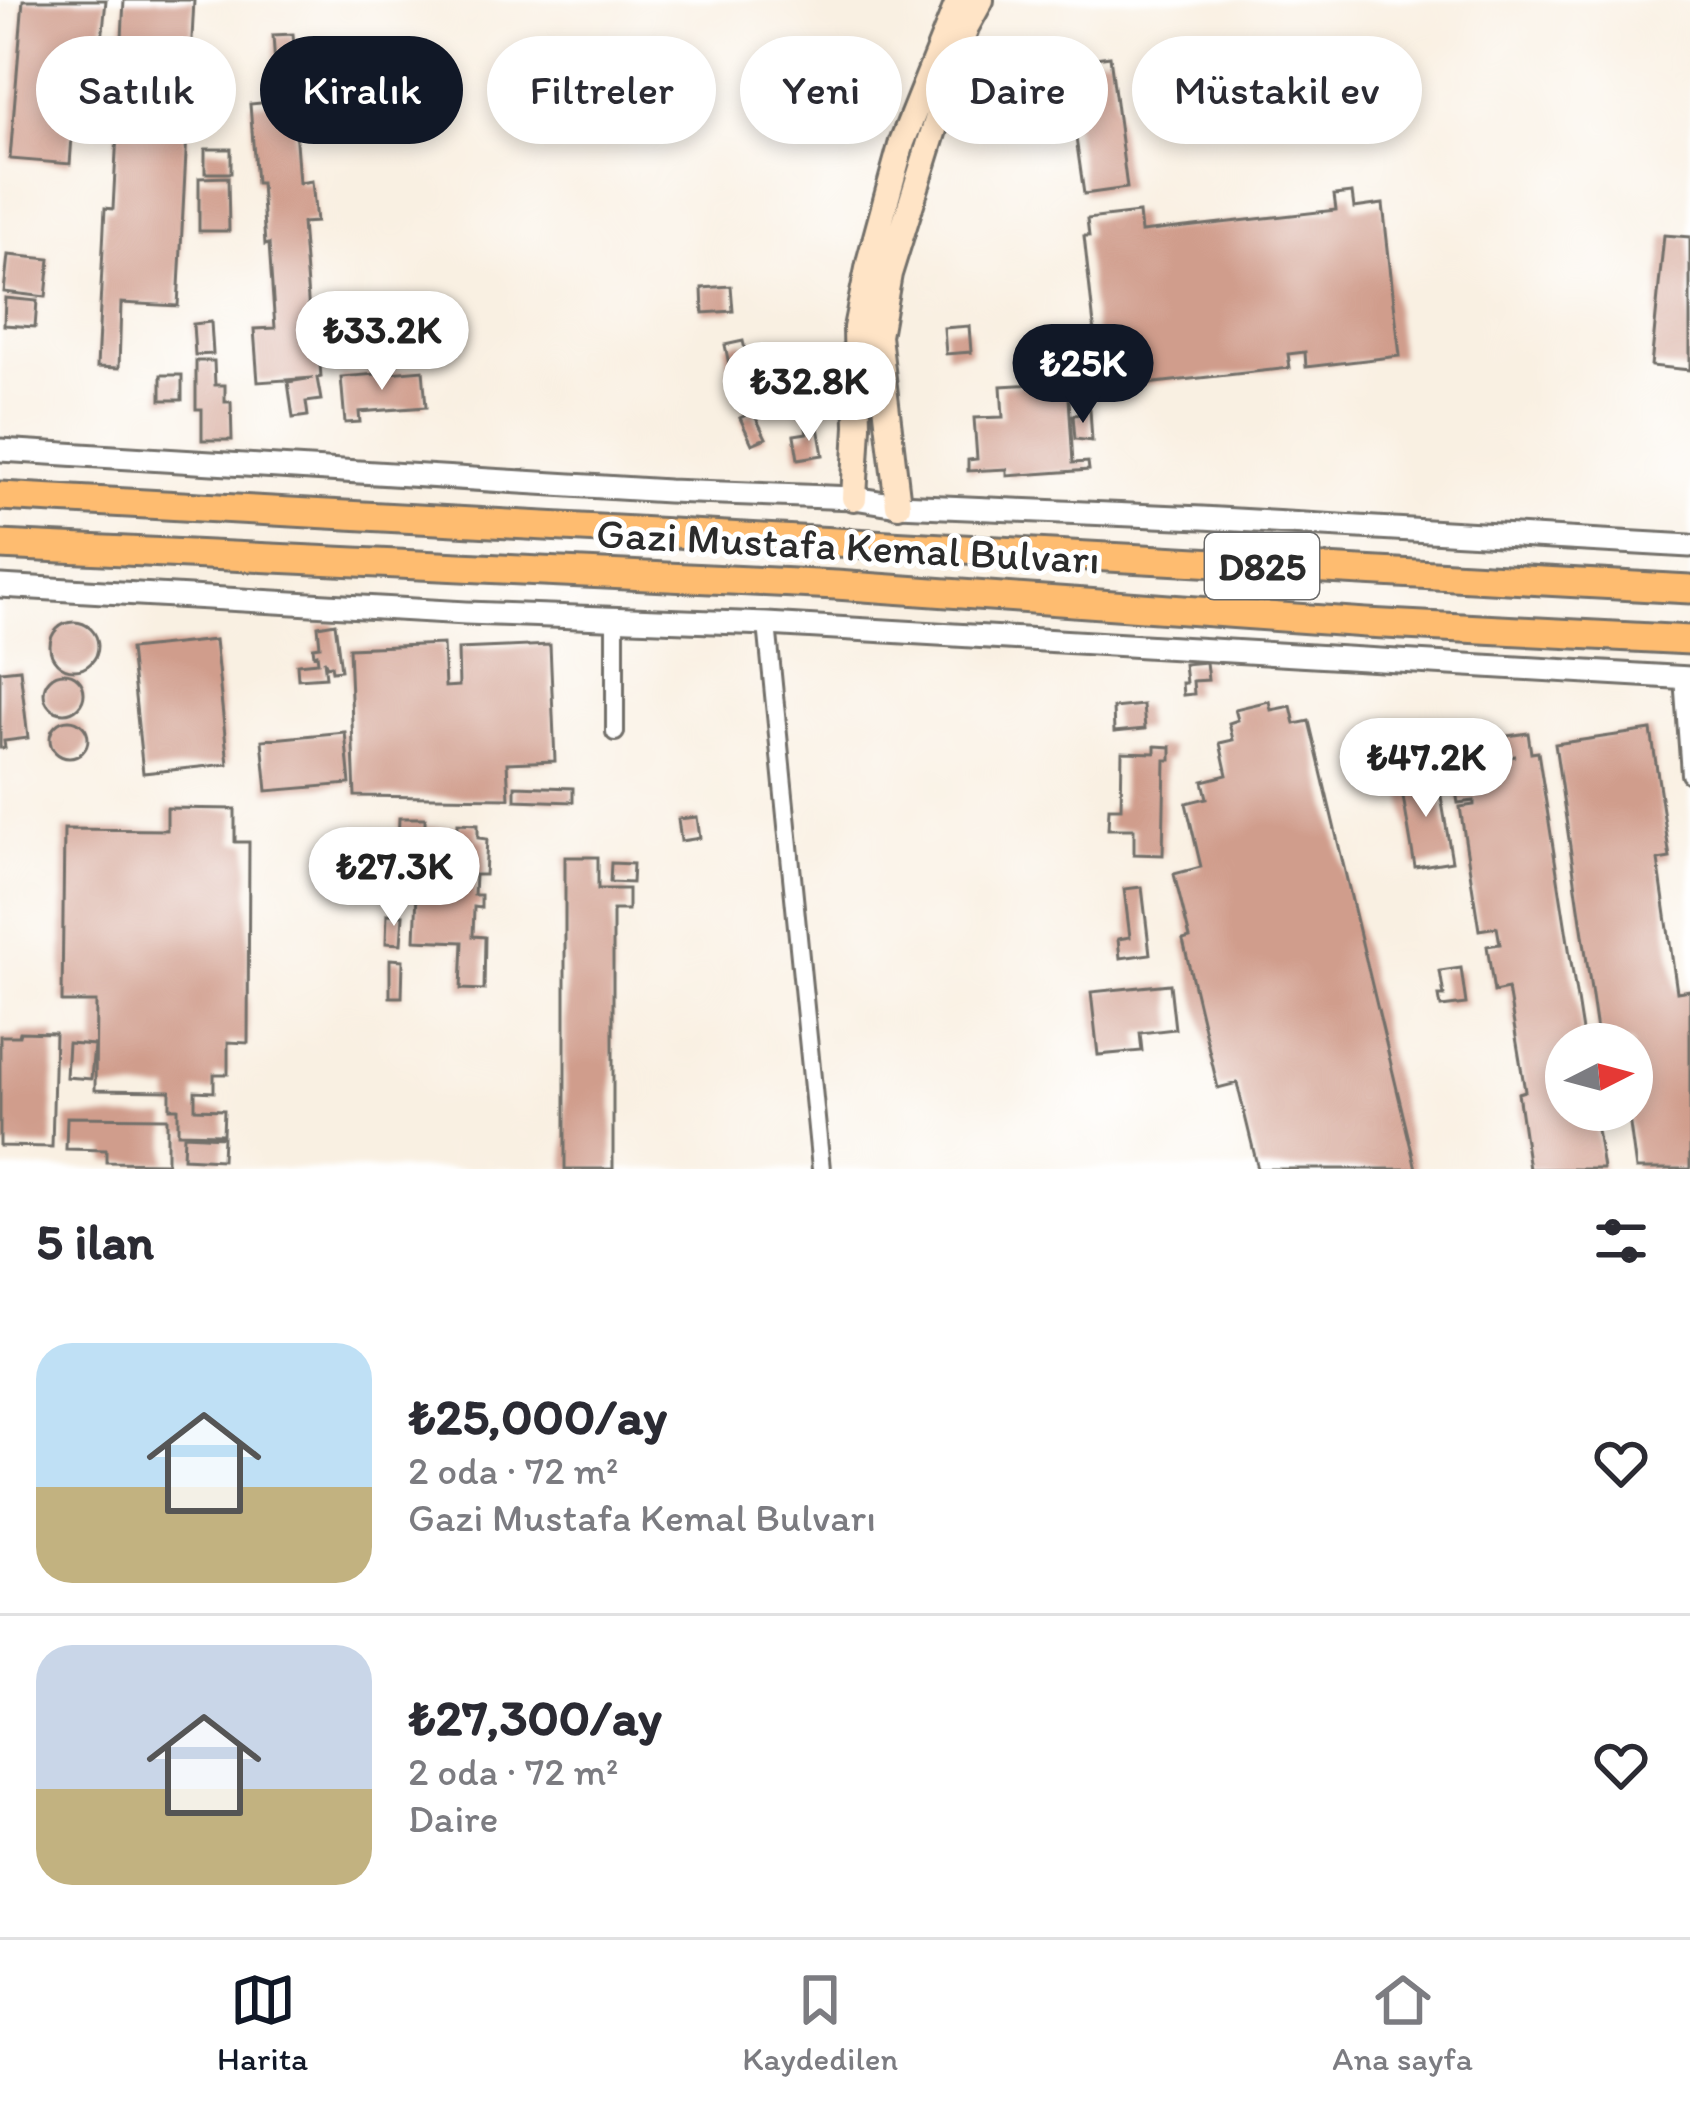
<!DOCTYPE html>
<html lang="tr">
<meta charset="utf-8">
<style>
body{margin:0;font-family:Itim,sans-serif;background:#f2f2f3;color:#2b2b33;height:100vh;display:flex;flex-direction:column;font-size:45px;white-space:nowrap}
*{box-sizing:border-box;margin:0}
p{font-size:39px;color:#7c7c81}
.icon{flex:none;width:66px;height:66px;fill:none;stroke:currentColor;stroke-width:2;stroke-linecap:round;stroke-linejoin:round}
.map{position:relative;height:1169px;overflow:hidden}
.drawer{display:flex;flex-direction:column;background:#fff;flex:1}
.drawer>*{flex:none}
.guide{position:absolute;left:36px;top:36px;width:1620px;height:108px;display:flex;gap:24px}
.needle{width:78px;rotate:84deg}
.controls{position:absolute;left:1545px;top:1023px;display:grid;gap:24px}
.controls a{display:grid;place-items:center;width:108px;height:108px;border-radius:50%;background:#fff;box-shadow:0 6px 18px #0003;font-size:60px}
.price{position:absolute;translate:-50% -102px;padding:0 27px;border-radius:42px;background:#fff;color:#222;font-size:39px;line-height:78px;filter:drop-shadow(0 3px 6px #0008)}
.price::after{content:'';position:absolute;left:50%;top:72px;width:36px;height:27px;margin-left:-18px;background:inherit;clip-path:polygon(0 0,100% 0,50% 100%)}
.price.selected{background:#111827;color:#fff}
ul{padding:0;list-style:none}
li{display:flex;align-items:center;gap:36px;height:300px;padding:0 36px}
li+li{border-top:3px solid #e1e1e2}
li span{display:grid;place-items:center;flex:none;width:336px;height:240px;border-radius:36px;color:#555}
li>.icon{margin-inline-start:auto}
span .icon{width:144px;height:144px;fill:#fffc;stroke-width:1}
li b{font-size:51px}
h2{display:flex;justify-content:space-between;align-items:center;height:144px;padding:0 36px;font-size:51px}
.pill{padding:0 42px;border-radius:54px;background:#fff;box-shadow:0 6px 18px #0003;font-size:42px;line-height:108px}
.pill.selected{background:#111827;color:#fff}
.tab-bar{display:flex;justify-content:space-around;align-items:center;height:168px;border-top:3px solid #e1e1e2;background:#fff;font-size:33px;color:#7c7c81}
.tab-bar a{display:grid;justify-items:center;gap:6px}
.tab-bar .selected{color:#111827}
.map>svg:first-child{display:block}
.building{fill:#d09d8c}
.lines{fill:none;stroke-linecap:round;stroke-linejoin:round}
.minor-casing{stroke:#73706b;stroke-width:22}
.tertiary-casing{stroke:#73706b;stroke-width:27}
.secondary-casing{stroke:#73706b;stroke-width:30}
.trunk-casing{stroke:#73706b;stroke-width:33}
.minor{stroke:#fff;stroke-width:16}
.tertiary{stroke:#fff;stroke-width:21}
.secondary{stroke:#ffe4c6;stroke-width:24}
.trunk{stroke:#febc70;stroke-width:27}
.labels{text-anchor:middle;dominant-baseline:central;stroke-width:10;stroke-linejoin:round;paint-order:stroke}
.shield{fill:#fff;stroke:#6b6b6b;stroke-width:3}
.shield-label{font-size:39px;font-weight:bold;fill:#2b2b2b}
.street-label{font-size:42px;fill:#2b2b2b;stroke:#fff}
</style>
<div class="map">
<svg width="1690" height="1169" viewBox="0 0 1690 1169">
<rect width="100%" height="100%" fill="#fff"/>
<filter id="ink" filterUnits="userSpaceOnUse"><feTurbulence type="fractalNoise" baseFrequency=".00833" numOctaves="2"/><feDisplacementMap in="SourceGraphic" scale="24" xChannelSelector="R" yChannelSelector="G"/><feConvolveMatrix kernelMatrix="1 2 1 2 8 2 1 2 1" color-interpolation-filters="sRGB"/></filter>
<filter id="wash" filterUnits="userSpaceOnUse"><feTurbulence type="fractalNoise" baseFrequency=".004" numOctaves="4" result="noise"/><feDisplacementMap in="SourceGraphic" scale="48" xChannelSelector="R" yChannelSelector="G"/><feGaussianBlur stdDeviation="2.7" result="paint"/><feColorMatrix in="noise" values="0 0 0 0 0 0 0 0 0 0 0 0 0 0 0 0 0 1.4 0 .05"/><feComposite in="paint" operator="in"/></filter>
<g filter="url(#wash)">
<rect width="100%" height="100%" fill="#f9f0e2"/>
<g id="blocks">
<path class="building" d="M 23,0 L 106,0 L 95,111 L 74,110 L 70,164 L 10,159 Z
M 124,0 L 194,0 L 178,306 L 121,303 L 119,368 L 97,367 L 105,208 L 113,209 Z
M 293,34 L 298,94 L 277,96 L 273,35 Z
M 1110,56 L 1127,188 L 1084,194 L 1073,117 L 1066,118 L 1059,63 Z
M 293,100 L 299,183 L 312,181 L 316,222 L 302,223 L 310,326 L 323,325 L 324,337 L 318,337 L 321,377 L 317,378 L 321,400 L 306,402 L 308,416 L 293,418 L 288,382 L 313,378 L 258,382 L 254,329 L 275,328 L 269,244 L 265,245 L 261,183 L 256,183 L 250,104 Z
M 205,149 L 231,149 L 231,173 L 205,173 Z
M 228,177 L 229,231 L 199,231 L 199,178 Z
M 1352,193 L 1354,208 L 1383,204 L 1400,356 L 1306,367 L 1305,352 L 1288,354 L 1290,368 L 1101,389 L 1084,236 L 1089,236 L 1087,219 L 1139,213 L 1141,232 L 1336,210 L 1334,195 Z
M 1664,235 L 1690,237 L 1690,370 L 1651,366 Z
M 8,255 L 50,259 L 46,297 L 4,292 Z
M 731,286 L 733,311 L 703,313 L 702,288 Z
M 5,298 L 37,301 L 35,327 L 4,325 Z
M 211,322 L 213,354 L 195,355 L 193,324 Z
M 969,326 L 971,352 L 946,354 L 944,328 Z
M 743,341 L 750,370 L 731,374 L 725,345 Z
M 196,361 L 214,361 L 215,385 L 225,385 L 225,402 L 231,402 L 232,440 L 202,440 L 202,409 L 196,409 Z
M 423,370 L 426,407 L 359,412 L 360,422 L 345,423 L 341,377 Z
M 161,375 L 182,375 L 182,400 L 161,400 Z
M 1068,382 L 1073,463 L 1088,462 L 1089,470 L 1007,476 L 1007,469 L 968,471 L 968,460 L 977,459 L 974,418 L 1003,417 L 1001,386 Z
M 1090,409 L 1092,441 L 1075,439 L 1073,415 L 1084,414 L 1084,410 Z
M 753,412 L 766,438 L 752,444 L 740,418 Z
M 818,427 L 823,455 L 798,459 L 794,435 L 807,433 L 806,428 Z
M50 646a24 24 0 1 1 48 0a24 24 0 1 1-48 0Z
M 335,623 L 341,670 L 332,671 L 331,665 L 327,666 L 324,660 L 326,677 L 298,679 L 297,664 L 318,662 L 317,654 L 314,655 L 313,647 L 320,646 L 318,626 Z
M 215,640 L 228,764 L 143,773 L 130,649 Z
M 443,644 L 445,687 L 459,686 L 458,649 L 550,645 L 555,761 L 507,763 L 509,798 L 355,796 L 349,648 Z
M 1206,662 L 1208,680 L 1193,681 L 1194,694 L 1183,695 L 1182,683 L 1186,683 L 1184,664 Z
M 20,669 L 28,738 L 4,741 L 5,748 L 0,748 L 0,671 Z
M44 693a20 20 0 1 1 40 0a20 20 0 1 1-40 0Z
M 1269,701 L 1271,710 L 1291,706 L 1295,724 L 1309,721 L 1416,1169 L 1258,1169 L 1237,1083 L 1218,1088 L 1183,940 L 1190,938 L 1174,874 L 1201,867 L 1186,803 L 1207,798 L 1203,781 L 1227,775 L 1220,743 L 1233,740 L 1229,723 L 1238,720 L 1235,709 Z
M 1143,705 L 1145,729 L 1114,732 L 1113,708 Z
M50 739a19 19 0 1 1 38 0a19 19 0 1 1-38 0Z
M 1651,730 L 1670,858 L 1658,860 L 1677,992 L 1690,990 L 1690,1169 L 1636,1169 L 1628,1110 L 1632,1110 L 1632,1044 L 1599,1044 L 1555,744 Z
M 345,732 L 350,784 L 267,791 L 262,740 Z
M 1528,733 L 1531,753 L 1538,752 L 1584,1044 L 1566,1044 L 1566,1110 L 1594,1110 L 1603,1169 L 1529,1169 L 1518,1093 L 1525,1091 L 1508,989 L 1494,992 L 1487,946 L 1500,944 L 1497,927 L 1479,930 L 1460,807 L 1474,805 L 1474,801 L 1458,803 L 1452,767 L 1516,756 L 1468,761 L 1466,742 Z
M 1155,746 L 1171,747 L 1171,760 L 1165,760 L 1163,855 L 1134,854 L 1134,829 L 1108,829 L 1109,808 L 1121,808 L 1122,752 L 1155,753 Z
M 1437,773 L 1452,861 L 1415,867 L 1400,779 Z
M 515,786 L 573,788 L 573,802 L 515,800 Z
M 167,808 L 235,809 L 235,842 L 249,842 L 248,1043 L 228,1042 L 228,1074 L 214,1074 L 214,1092 L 195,1091 L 195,1109 L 224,1110 L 223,1134 L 178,1133 L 178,1108 L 170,1108 L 170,1091 L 95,1090 L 96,1002 L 62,1002 L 64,829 L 167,830 Z
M 697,817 L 700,838 L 681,841 L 678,819 Z
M 399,818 L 425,818 L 425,827 L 458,828 L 458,823 L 478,824 L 478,838 L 487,839 L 485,875 L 475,875 L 474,895 L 481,895 L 481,908 L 474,907 L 473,936 L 485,937 L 484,990 L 461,989 L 463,942 L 415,940 L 417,893 L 402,892 L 404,845 L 398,845 Z
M 565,857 L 598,857 L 598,889 L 628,889 L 628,910 L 613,910 L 613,1169 L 565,1169 Z
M 611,863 L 633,864 L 632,883 L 610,882 Z
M 1142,887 L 1150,954 L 1120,958 L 1118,939 L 1130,937 L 1124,889 Z
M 387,914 L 403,915 L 401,944 L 386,943 Z
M 390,959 L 403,960 L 402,997 L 390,997 Z
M 1461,968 L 1466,1004 L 1441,1007 L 1439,996 L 1444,996 L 1440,971 Z
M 1170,984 L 1175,1029 L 1140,1033 L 1142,1051 L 1098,1055 L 1091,992 Z
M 20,1032 L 55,1033 L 52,1147 L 0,1146 L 0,1036 L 19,1036 Z
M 68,1043 L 94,1045 L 91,1079 L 66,1077 Z
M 67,1117 L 167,1118 L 167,1163 L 106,1162 L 106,1150 L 66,1149 Z
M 184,1135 L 223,1137 L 222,1160 L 183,1158 Z"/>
</g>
</g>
<g filter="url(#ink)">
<use href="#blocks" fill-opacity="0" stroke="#73706b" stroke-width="3"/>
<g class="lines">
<defs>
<path id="minor" d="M 767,624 L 821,1169
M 1683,677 L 1690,774
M 615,732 L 615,619"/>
<path id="tertiary" d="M 0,450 L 668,491 L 854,498 L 898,505 L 1202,518 L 1690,546
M 0,586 L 466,613 L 767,624 L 1690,678"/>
<path id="secondary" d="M 854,498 L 858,426 L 856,328 L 870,259 L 902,142 L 959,0
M 898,505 L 878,336 L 889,274 L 966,27 L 981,0"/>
<path id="trunk" d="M 0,496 L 1690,589
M 0,545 L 836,585 L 1366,623 L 1690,640"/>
</defs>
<use href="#minor" class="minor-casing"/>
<use href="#tertiary" class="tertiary-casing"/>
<use href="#secondary" class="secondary-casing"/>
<use href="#trunk" class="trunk-casing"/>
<use href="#minor" class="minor"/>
<use href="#tertiary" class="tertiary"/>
<use href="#secondary" class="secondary"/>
<use href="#trunk" class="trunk"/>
</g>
</g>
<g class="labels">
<rect class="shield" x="1205" y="533" width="114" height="66" rx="9"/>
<g class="shield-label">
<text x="1262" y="566">D825</text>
</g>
<g class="street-label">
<text transform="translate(848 546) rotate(3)">Gazi Mustafa Kemal Bulvarı</text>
</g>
</g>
</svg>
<div class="controls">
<a><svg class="needle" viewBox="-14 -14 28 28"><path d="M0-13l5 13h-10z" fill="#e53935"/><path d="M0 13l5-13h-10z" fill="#7c7c81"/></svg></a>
</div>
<b class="price" style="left:382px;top:393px">₺33.2K</b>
<b class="price selected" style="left:1083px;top:426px">₺25K</b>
<b class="price" style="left:809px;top:444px">₺32.8K</b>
<b class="price" style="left:1426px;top:820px">₺47.2K</b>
<b class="price" style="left:394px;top:929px">₺27.3K</b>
<div class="guide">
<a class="pill">Satılık</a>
<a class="pill selected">Kiralık</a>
<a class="pill">Filtreler</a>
<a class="pill">Yeni</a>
<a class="pill">Daire</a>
<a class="pill">Müstakil ev</a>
</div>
</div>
<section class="drawer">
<h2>5 ilan<svg class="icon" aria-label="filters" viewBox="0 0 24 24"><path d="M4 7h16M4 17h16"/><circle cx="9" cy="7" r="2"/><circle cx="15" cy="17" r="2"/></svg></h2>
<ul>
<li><span style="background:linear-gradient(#bfe0f5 60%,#c2b280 0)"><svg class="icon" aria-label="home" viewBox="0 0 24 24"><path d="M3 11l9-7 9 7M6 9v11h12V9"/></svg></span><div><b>₺25,000/ay</b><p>2 oda · 72 m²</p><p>Gazi Mustafa Kemal Bulvarı</p></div><svg class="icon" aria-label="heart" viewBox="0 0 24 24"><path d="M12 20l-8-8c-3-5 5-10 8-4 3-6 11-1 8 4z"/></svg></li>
<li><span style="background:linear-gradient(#c9d6e8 60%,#c2b280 0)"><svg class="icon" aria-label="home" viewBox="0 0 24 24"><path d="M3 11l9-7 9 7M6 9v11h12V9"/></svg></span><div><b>₺27,300/ay</b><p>2 oda · 72 m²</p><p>Daire</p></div><svg class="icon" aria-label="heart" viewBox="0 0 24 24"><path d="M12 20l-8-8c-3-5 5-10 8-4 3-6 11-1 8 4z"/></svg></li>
</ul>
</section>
<nav class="tab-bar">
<a class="selected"><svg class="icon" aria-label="map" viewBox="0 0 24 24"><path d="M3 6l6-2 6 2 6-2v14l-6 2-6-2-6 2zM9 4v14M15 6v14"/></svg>Harita</a>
<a><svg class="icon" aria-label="saved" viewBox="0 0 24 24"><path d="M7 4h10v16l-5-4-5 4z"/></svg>Kaydedilen</a>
<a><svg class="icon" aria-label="home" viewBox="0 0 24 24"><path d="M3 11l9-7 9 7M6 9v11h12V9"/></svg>Ana sayfa</a>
</nav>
